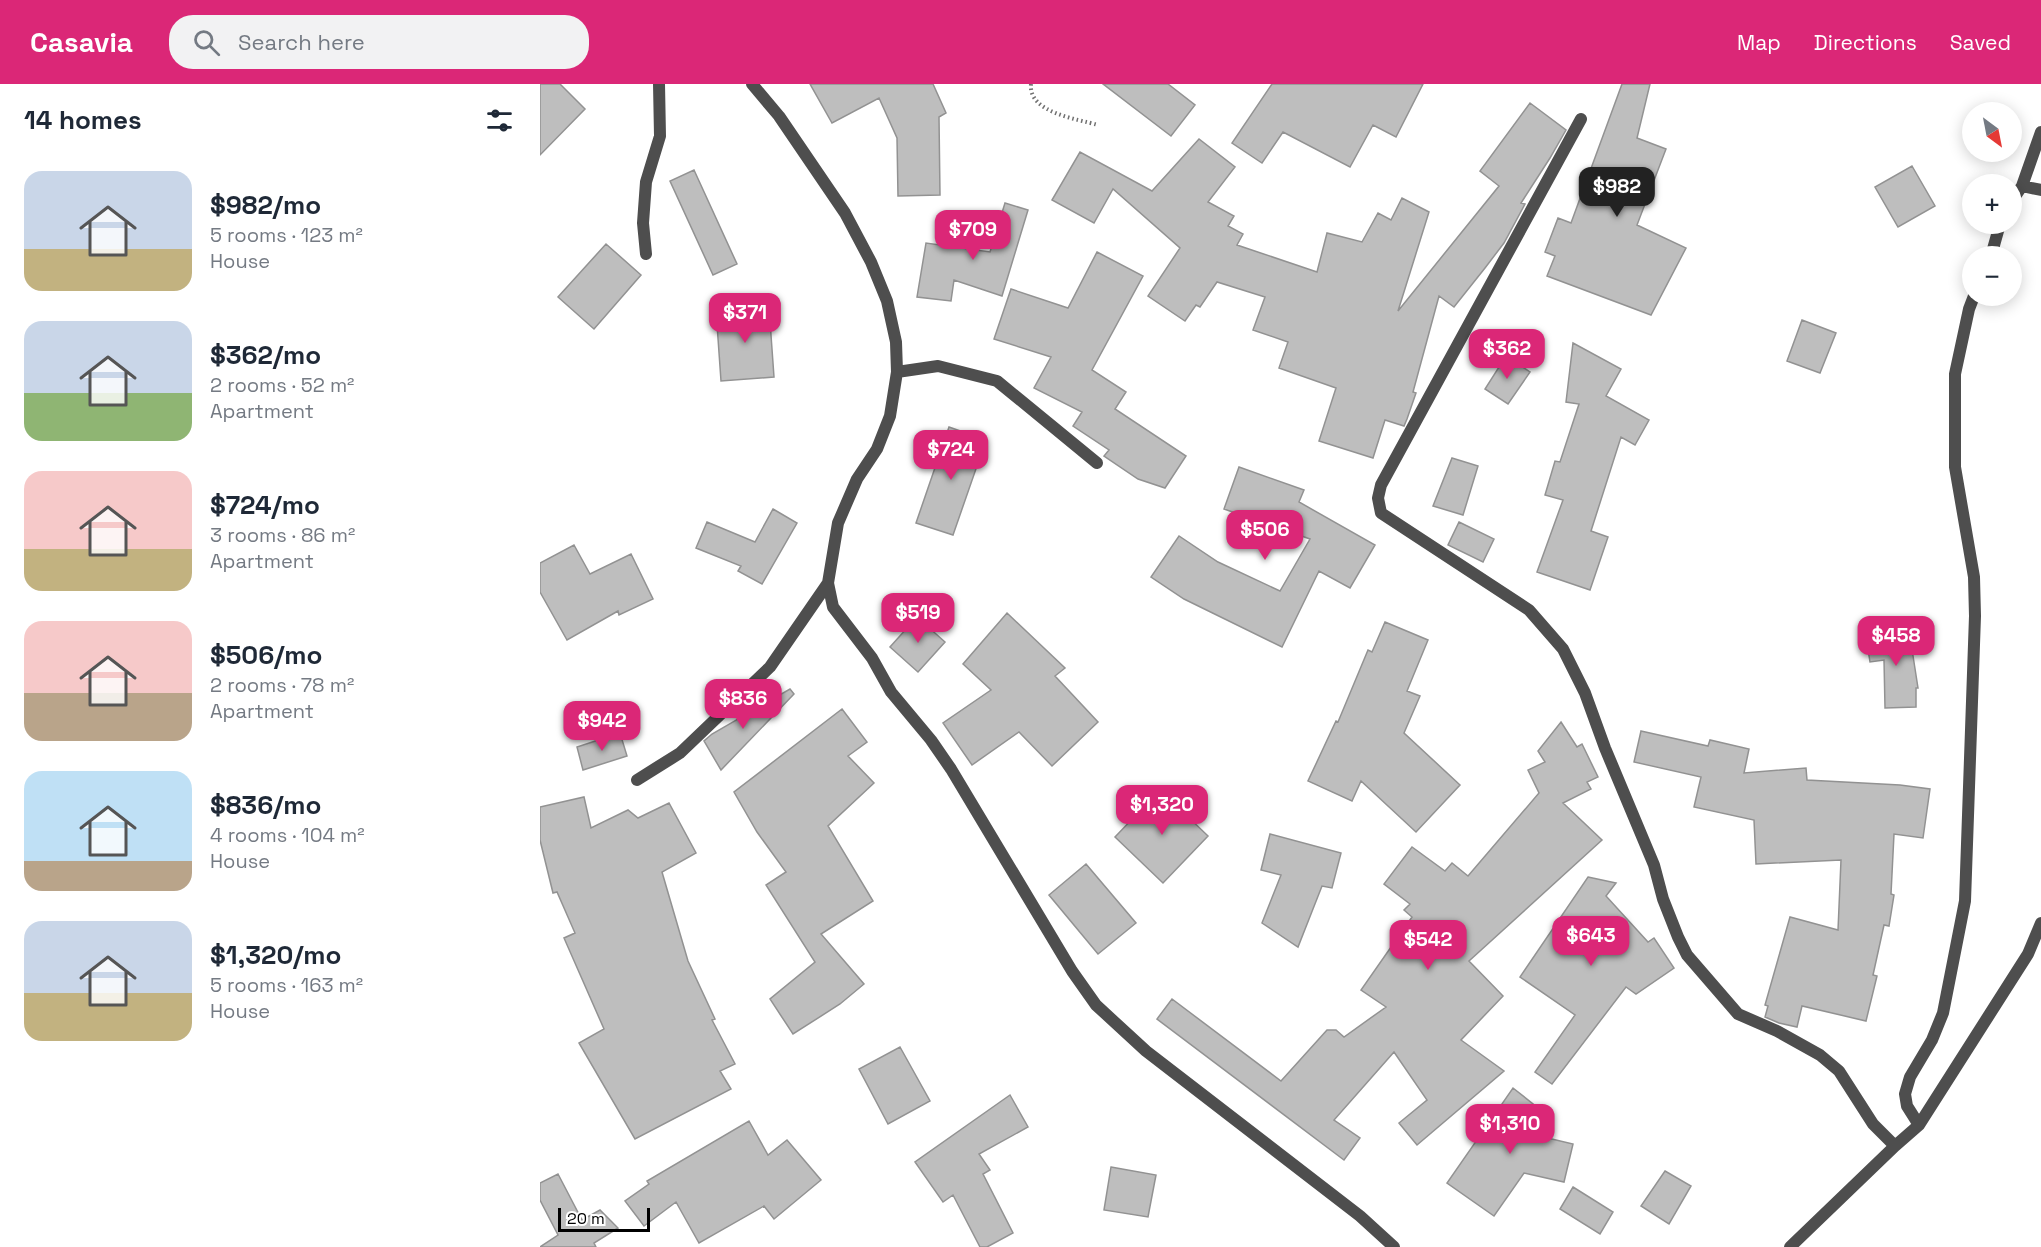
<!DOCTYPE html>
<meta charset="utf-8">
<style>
body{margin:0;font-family:"Space Grotesk",sans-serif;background:#f2f2f3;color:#1f2937;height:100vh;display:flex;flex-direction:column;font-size:22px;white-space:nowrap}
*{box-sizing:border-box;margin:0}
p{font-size:20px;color:#747a83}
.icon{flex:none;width:33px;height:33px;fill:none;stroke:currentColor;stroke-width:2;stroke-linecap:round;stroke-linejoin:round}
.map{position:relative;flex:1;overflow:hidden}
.details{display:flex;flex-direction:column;background:#fff;width:540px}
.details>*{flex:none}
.needle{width:39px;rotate:148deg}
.tools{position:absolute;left:1422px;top:18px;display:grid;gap:12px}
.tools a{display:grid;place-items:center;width:60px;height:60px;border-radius:50%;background:#fff;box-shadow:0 3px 15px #0003;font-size:30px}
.scale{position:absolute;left:18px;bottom:15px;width:92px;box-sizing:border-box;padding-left:6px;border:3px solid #000;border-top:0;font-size:16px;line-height:21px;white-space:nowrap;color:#000;-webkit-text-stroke:4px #fff;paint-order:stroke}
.price{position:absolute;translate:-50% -51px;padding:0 14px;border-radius:12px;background:#db2777;color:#fff;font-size:20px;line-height:39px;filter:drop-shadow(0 2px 3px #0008)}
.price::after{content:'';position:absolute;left:50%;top:36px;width:18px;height:14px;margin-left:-9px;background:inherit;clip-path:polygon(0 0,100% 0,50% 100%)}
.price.current{background:#222;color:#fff}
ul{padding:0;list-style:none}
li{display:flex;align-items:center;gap:18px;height:150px;padding:0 24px}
li span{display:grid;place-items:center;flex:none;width:168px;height:120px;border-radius:18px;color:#555}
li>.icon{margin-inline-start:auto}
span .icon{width:72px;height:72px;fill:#fffc;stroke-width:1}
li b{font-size:26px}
h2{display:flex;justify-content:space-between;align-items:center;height:72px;padding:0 24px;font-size:26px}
header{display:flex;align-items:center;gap:36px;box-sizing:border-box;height:84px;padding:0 30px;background:#db2777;color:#fff}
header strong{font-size:28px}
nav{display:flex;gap:33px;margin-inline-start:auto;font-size:21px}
.search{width:420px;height:54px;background:#f2f2f3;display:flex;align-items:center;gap:15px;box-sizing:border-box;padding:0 21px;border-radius:24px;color:#747a83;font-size:22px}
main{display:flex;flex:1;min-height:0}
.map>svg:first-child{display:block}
.building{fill:#bebebe;stroke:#929292;stroke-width:1.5}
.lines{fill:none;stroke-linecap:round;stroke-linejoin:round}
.path{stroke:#707070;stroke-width:4;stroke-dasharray:1.5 3;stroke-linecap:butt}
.minor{stroke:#4e4e4e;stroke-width:12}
</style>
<header>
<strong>Casavia</strong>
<div class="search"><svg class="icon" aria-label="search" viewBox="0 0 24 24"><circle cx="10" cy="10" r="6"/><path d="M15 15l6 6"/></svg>Search here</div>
<nav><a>Map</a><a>Directions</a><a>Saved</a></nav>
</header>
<main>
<section class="details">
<h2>14 homes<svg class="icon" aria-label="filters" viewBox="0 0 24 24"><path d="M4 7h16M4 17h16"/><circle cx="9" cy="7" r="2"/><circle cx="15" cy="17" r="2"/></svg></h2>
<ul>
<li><span style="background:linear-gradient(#c9d6e8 65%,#c2b280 0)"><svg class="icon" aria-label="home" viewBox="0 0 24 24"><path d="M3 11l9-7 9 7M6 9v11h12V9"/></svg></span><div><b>$982/mo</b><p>5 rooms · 123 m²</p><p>House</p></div></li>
<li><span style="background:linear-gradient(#c9d6e8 60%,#8fb573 0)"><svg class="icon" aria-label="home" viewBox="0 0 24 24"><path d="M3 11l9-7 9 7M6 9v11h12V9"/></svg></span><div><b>$362/mo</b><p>2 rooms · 52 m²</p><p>Apartment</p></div></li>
<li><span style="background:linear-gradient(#f6c9c9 65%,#c2b280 0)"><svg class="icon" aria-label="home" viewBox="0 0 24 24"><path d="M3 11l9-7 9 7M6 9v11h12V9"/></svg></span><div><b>$724/mo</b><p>3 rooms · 86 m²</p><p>Apartment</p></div></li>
<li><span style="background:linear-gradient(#f6c9c9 60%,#b9a48a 0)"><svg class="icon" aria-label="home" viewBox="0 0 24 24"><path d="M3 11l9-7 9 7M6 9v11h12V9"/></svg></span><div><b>$506/mo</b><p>2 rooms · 78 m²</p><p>Apartment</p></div></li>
<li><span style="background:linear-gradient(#bfe0f5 75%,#b9a48a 0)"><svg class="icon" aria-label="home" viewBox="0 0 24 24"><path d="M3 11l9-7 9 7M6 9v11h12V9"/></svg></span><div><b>$836/mo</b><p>4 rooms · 104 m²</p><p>House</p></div></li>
<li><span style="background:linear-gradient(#c9d6e8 60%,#c2b280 0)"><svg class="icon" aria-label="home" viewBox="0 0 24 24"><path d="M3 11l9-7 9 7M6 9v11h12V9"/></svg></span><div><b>$1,320/mo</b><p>5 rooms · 163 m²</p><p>House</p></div></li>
</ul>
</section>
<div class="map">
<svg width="1501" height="1163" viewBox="0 0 1501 1163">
<rect width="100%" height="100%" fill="#fff"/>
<path class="building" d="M 0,0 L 20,0 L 45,25 L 0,71 Z
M 270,0 L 393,0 L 406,29 L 399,33 L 400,111 L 358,112 L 357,54 L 339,14 L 292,39 Z
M 563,0 L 628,0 L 655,21 L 631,52 Z
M 732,0 L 883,0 L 856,53 L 833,41 L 810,83 L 743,48 L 722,79 L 692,59 Z
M 1082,0 L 1110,0 L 1097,54 L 1126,65 L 1097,141 L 1146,164 L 1111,231 L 1007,192 L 1015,172 L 1005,168 L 1018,134 L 1031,139 Z
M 990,19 L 1026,46 L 1010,74 L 981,119 L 985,120 L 964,159 L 945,184 L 914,223 L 899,212 L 873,308 L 876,309 L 867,335 L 864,342 L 845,336 L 833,374 L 779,357 L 796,304 L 739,284 L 748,258 L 713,246 L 725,213 L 677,198 L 660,223 L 656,221 L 645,237 L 608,212 L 640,164 L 573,105 L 554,139 L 512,116 L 540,68 L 612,107 L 659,55 L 695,83 L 668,118 L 694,132 L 688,142 L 703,150 L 697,161 L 777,188 L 787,149 L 822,158 L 838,129 L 851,136 L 862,114 L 889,128 L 858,227 L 959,102 L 940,87 Z
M 1372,82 L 1395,122 L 1358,143 L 1335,103 Z
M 154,86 L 197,180 L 173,191 L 130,97 Z
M 465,119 L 488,126 L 462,212 L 414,196 L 411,217 L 377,213 L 386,159 L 450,168 Z
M 66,160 L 101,191 L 54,245 L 18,213 Z
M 557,168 L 603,192 L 552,286 L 586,308 L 575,325 L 646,372 L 625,404 L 598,395 L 564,372 L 569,366 L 533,342 L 542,328 L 494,304 L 511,273 L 454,255 L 471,205 L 528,224 Z
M 229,223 L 234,293 L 181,297 L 176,226 Z
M 1262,236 L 1296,249 L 1280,289 L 1247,277 Z
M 1033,259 L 1081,285 L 1066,312 L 1109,336 L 1095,361 L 1081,353 L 1051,447 L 1068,453 L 1050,506 L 997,488 L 1023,416 L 1005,411 L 1015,377 L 1020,378 L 1039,320 L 1026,318 Z
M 966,272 L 990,288 L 968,320 L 945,305 Z
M 409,343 L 446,356 L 413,451 L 376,439 Z
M 912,374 L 938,382 L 923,431 L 893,422 Z
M 699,383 L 764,406 L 759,418 L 835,461 L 810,504 L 779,487 L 742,563 L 644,515 L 611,493 L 639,452 L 678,478 L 740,507 L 770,455 L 684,425 Z
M 233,425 L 257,439 L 222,500 L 198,487 L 201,482 L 156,464 L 167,438 L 215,458 Z
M 919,438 L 954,455 L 943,478 L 908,461 Z
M 34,461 L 50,490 L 91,470 L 113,515 L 79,531 L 78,527 L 27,556 L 0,508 L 0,479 Z
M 467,529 L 525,584 L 515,592 L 558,638 L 512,682 L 479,648 L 432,681 L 403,639 L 451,606 L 423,580 Z
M 377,533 L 405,558 L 378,588 L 350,563 Z
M 845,538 L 888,556 L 867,607 L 880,612 L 864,649 L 920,701 L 876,748 L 821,697 L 812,717 L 768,697 L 796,637 L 798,638 L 828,566 L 832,568 Z
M 1369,546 L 1378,604 L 1376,604 L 1376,623 L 1345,624 L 1344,576 L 1330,578 L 1326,553 Z
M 250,605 L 254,610 L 181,686 L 164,657 L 172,650 Z
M 302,625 L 327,658 L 308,672 L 334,699 L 288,742 L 333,817 L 281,850 L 324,900 L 300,920 L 253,950 L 230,915 L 275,878 L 226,801 L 246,788 L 217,748 L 194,708 Z
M 1021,638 L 1037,663 L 1042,660 L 1058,693 L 1047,698 L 1051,705 L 1023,719 L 1062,756 L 929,877 L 963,912 L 921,956 L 964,987 L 877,1061 L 859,1039 L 887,1016 L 854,968 L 794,1036 L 820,1054 L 804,1076 L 617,935 L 632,915 L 741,997 L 787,946 L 796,946 L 804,953 L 846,923 L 821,906 L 872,833 L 864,826 L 870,820 L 844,800 L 872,763 L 905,787 L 912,779 L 928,792 L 999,709 L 988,686 L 1005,678 L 998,667 Z
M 1101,647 L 1168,662 L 1170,656 L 1209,665 L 1204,689 L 1266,684 L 1267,696 L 1360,701 L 1390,705 L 1383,754 L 1354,750 L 1351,810 L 1354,811 L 1349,842 L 1344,841 L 1333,891 L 1337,892 L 1326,937 L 1262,922 L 1257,943 L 1239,939 L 1225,933 L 1228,922 L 1225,921 L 1250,833 L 1298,846 L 1301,776 L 1216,780 L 1214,736 L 1154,723 L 1161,693 L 1094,678 Z
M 80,649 L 87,672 L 43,686 L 37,663 Z
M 620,706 L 668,752 L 623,799 L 575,753 Z
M 44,713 L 51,744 L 88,726 L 98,734 L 129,719 L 156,769 L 122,788 L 148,877 L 175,935 L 172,936 L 195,980 L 180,987 L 191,1005 L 95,1055 L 39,959 L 64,945 L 24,854 L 35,849 L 17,808 L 13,809 L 0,756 L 0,723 Z
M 730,750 L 801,769 L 792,804 L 782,802 L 758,863 L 722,839 L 741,791 L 721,786 Z
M 546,780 L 596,839 L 558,870 L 509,811 Z
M 1048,793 L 1076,799 L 1066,812 L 1108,858 L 1114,854 L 1134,884 L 1096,910 L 1086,903 L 1012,1000 L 995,988 L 1035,931 L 980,893 Z
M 360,963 L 390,1017 L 348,1040 L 319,985 Z
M 973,1004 L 1007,1031 L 991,1050 L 1033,1060 L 1024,1098 L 984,1089 L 954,1132 L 907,1099 Z
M 470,1011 L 488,1043 L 439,1070 L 450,1086 L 443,1090 L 473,1149 L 447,1163 L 440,1163 L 413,1111 L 403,1118 L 375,1078 Z
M 209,1037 L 228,1071 L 247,1056 L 281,1096 L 234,1135 L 224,1122 L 159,1159 L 136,1118 L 104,1142 L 85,1117 L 109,1100 L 107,1097 Z
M 571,1083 L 616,1091 L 608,1133 L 564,1126 Z
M 1125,1087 L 1151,1102 L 1129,1140 L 1101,1122 Z
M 18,1090 L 42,1136 L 60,1126 L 78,1144 L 54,1159 L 56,1163 L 0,1163 L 18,1151 L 0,1116 L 0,1099 Z
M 1033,1103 L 1073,1128 L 1060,1150 L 1020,1125 Z"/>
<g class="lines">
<path class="path" d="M 491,0 C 488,29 538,35 558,41"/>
<path class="minor" d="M 212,0 L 239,32 L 305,129 L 331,178 L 347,217 L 356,258 L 357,288 L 350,332 L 337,365 L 317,395 L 298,439 L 288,499 L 293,523 L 332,574 L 351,608 L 391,656 L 411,685 L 532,887 L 556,921 L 606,967 L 820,1132 L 854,1163
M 1041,35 L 841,401 L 838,414 L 841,429 L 989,526 L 1023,565 L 1045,609 L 1065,664 L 1114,781 L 1123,815 L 1138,853 L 1147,871 L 1198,930 L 1237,947 L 1280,971 L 1299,987 L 1333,1040 L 1355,1062
M 1482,102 L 1501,106
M 1472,117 L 1482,102 L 1501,48
M 106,170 L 103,139 L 106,98 L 120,52 L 119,0
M 1451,172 L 1460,140
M 357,288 L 398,282 L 457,297 L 557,379
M 97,696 L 140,669 L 230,583 L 288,499
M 1379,1041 L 1367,1022 L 1365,1010 L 1370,993 L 1392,956 L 1403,929 L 1425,817 L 1435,532 L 1434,493 L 1415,383 L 1415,290 L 1429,225 L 1434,212
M 1250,1163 L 1355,1062 L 1379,1041 L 1488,870 L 1501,839"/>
</g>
</svg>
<div class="tools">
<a><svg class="needle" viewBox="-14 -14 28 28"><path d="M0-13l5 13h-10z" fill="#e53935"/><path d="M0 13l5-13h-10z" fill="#747a83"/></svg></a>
<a>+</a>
<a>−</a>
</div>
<div class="scale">20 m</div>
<b class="price current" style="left:1077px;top:134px">$982</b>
<b class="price" style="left:433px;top:177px">$709</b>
<b class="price" style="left:205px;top:260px">$371</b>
<b class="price" style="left:967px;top:296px">$362</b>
<b class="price" style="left:411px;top:397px">$724</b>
<b class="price" style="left:725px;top:477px">$506</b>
<b class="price" style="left:378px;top:560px">$519</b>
<b class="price" style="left:1356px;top:583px">$458</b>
<b class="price" style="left:203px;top:646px">$836</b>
<b class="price" style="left:62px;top:668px">$942</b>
<b class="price" style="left:622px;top:752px">$1,320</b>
<b class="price" style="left:1051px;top:883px">$643</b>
<b class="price" style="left:888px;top:887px">$542</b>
<b class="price" style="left:970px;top:1071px">$1,310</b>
</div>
</main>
